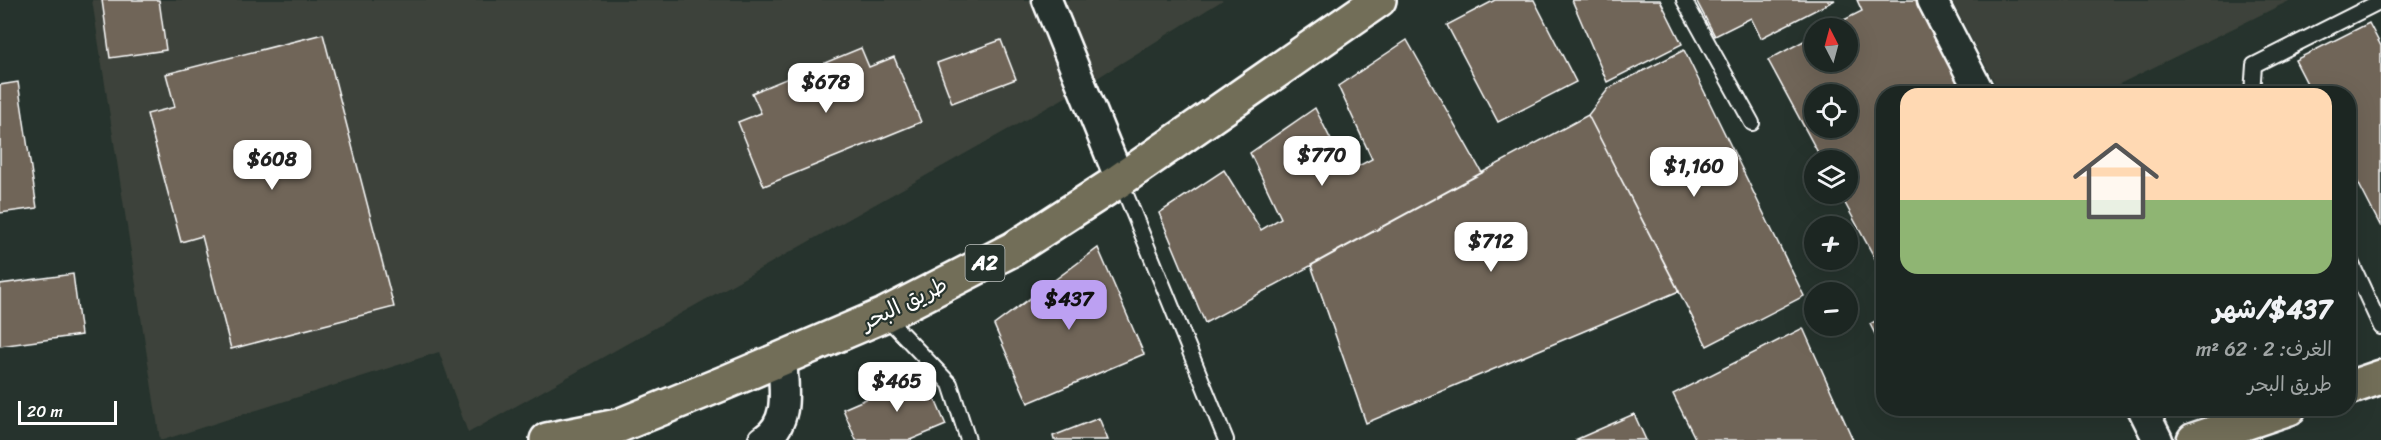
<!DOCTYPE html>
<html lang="ar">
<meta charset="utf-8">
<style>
body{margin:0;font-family:Sriracha,"Playpen Sans Arabic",sans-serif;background:#252e2a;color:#f1f3f6;direction:rtl;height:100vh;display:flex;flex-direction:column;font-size:22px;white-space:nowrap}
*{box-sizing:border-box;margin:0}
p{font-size:20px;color:#a0a5a5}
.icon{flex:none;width:33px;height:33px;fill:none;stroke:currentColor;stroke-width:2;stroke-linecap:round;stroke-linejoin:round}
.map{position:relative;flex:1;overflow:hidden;direction:ltr}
.side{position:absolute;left:1876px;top:86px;width:480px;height:330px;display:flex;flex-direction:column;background:#1c2622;border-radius:24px;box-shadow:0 6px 24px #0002,0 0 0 2px #3a4340;direction:rtl}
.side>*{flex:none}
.needle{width:39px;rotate:354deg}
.fabs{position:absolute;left:1804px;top:18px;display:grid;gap:12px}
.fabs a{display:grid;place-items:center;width:54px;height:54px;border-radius:50%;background:#1c2622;box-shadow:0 6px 24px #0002,0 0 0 2px #3a4340;font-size:30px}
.scale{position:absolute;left:18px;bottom:15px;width:99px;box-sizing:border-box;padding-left:6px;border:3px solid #fff;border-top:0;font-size:16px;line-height:21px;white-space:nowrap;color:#fff;-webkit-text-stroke:4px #26332d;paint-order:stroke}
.price{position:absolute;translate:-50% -51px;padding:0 14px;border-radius:12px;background:#fff;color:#222;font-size:20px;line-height:39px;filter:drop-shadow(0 2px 3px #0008)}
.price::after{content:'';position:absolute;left:50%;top:36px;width:18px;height:14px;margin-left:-9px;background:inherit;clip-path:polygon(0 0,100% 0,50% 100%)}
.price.on{background:#bca0f2;color:#111}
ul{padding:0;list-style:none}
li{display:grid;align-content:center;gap:12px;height:318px;padding:0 24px}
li+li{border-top:2px solid #3a4340}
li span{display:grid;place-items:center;height:186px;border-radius:18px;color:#555}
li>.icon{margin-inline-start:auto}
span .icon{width:108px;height:108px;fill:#fffc;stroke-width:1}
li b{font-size:26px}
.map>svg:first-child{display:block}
.built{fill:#3c423a}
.building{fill:#6f6558;stroke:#fff;stroke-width:1.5;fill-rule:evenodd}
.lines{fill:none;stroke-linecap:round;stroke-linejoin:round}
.service-casing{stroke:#fff;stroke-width:18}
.minor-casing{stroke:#fff;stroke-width:33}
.trunk-casing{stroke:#fff;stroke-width:38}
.motorway-casing{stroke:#fff;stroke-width:38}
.service{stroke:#26332d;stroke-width:14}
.minor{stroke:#26332d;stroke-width:28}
.trunk{stroke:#726e59;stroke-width:33}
.motorway{stroke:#726e59;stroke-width:33}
.labels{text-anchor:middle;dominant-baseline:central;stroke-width:4.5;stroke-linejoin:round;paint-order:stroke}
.shield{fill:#26332d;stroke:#bec2c0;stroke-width:1.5}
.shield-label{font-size:21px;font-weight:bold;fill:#fff}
.street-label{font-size:22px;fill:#fff;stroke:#26332d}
</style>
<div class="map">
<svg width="2381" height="440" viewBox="0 0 2381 440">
<rect width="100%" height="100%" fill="#26332d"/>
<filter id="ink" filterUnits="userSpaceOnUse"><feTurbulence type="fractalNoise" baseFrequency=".0167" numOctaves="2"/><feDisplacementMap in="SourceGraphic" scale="12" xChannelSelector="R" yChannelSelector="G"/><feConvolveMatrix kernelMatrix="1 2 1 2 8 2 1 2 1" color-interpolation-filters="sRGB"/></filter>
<g filter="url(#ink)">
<path class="built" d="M 92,0 L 1223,0 L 1073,93 L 468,433 L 439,352 L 163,440 L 160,440 Z
M 1951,0 L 2291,0 L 2101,93 L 2000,93 Z"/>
<path class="building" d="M 102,0 L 159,0 L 166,50 L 110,58 Z
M 1495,0 L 1534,0 L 1576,82 L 1498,122 L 1447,25 Z
M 1572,0 L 1660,0 L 1682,44 L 1607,82 Z
M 1696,0 L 1835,0 L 1761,38 L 1751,18 L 1715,36 Z
M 1857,0 L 1923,0 L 1970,93 L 1884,93 L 1884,275 L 1840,194 L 1848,194 L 1848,160 L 1822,160 L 1768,60 L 1815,35 L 1815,62 L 1848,62 L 1848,28 L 1828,28 L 1862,11 ZM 1815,94 L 1848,94 L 1848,128 L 1815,128 Z
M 2369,23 L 2381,46 L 2381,227 L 2349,165 L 2349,93 L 2312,93 L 2295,60 Z
M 323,34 L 394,307 L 231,349 L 202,236 L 181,242 L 147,114 L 175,107 L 166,74 Z
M 1001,40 L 1016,79 L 952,103 L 937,63 Z
M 1407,40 L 1482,173 L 1205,323 L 1159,213 L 1224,170 L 1261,230 L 1281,218 L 1250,153 L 1315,108 L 1347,172 L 1372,159 L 1338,86 Z
M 861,48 L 869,67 L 894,57 L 921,122 L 764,186 L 738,122 L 761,113 L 752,93 Z
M 1684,50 L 1804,296 L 1707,346 L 1588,115 L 1609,88 Z
M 18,82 L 37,208 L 0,213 L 0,85 Z
M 1588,115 L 1679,291 L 1366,423 L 1311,265 Z
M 1098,248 L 1144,354 L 1028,403 L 994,325 Z
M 73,274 L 81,335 L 0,346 L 0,284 Z
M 1884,316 L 1884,352 L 1870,324 Z
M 1803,328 L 1853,440 L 1696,440 L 1673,394 Z
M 924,374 L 946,425 L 910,440 L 856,440 L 843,409 Z
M 1634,414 L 1646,440 L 1575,440 Z
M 1099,418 L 1108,440 L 1054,440 L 1053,436 Z"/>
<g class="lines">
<defs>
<path id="service" d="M 1684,0 L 1752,123
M 2252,93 L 2254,65 L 2381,1
M 1120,180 L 1226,440
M 2349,258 L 2381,327
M 884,315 L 950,384 L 968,440"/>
<path id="minor" d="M 1047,0 L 1120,180
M 1932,0 L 1980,93
M 2142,408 L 2158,440
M 763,440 C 792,423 783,385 782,357"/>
<path id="trunk" d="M 547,440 L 618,426 L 724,383 L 884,315 L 1013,249 L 1120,180 L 1379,0"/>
<path id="motorway" d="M 2349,388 L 2381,377
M 2194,440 L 2289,408"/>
</defs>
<use href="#service" class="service-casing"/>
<use href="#minor" class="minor-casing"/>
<use href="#trunk" class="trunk-casing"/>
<use href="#motorway" class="motorway-casing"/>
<use href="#service" class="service"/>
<use href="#minor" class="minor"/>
<use href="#trunk" class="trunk"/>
<use href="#motorway" class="motorway"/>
</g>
</g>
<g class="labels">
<rect class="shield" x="965.5" y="245" width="39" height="36" rx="4.5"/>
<g class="shield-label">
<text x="985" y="263">A2</text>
</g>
<g class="street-label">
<text transform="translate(904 303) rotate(-26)">طريق البحر</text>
</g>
</g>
</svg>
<div class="fabs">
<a><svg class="needle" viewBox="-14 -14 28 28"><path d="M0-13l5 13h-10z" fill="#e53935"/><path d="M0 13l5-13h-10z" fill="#a0a5a5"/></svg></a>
<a><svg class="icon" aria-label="locate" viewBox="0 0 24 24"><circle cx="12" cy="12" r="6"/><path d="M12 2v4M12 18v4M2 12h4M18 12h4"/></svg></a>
<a><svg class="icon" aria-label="layers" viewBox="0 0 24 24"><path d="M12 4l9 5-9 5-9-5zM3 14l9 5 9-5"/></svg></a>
<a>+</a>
<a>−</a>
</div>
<div class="scale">20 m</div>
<b class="price" style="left:826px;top:114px">$678</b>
<b class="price" style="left:1322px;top:187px">$770</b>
<b class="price" style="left:272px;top:191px">$608</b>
<b class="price" style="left:1694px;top:198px">$1,160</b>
<b class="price" style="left:1491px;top:273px">$712</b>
<b class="price on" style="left:1069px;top:331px">$437</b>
<b class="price" style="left:897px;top:413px">$465</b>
<section class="side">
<ul>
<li><span style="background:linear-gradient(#ffd9b3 60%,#8fb573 0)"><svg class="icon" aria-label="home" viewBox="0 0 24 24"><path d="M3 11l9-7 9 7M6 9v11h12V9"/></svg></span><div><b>$437/شهر</b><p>الغرف: 2 · 62 m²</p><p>طريق البحر</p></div></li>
</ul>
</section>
</div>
